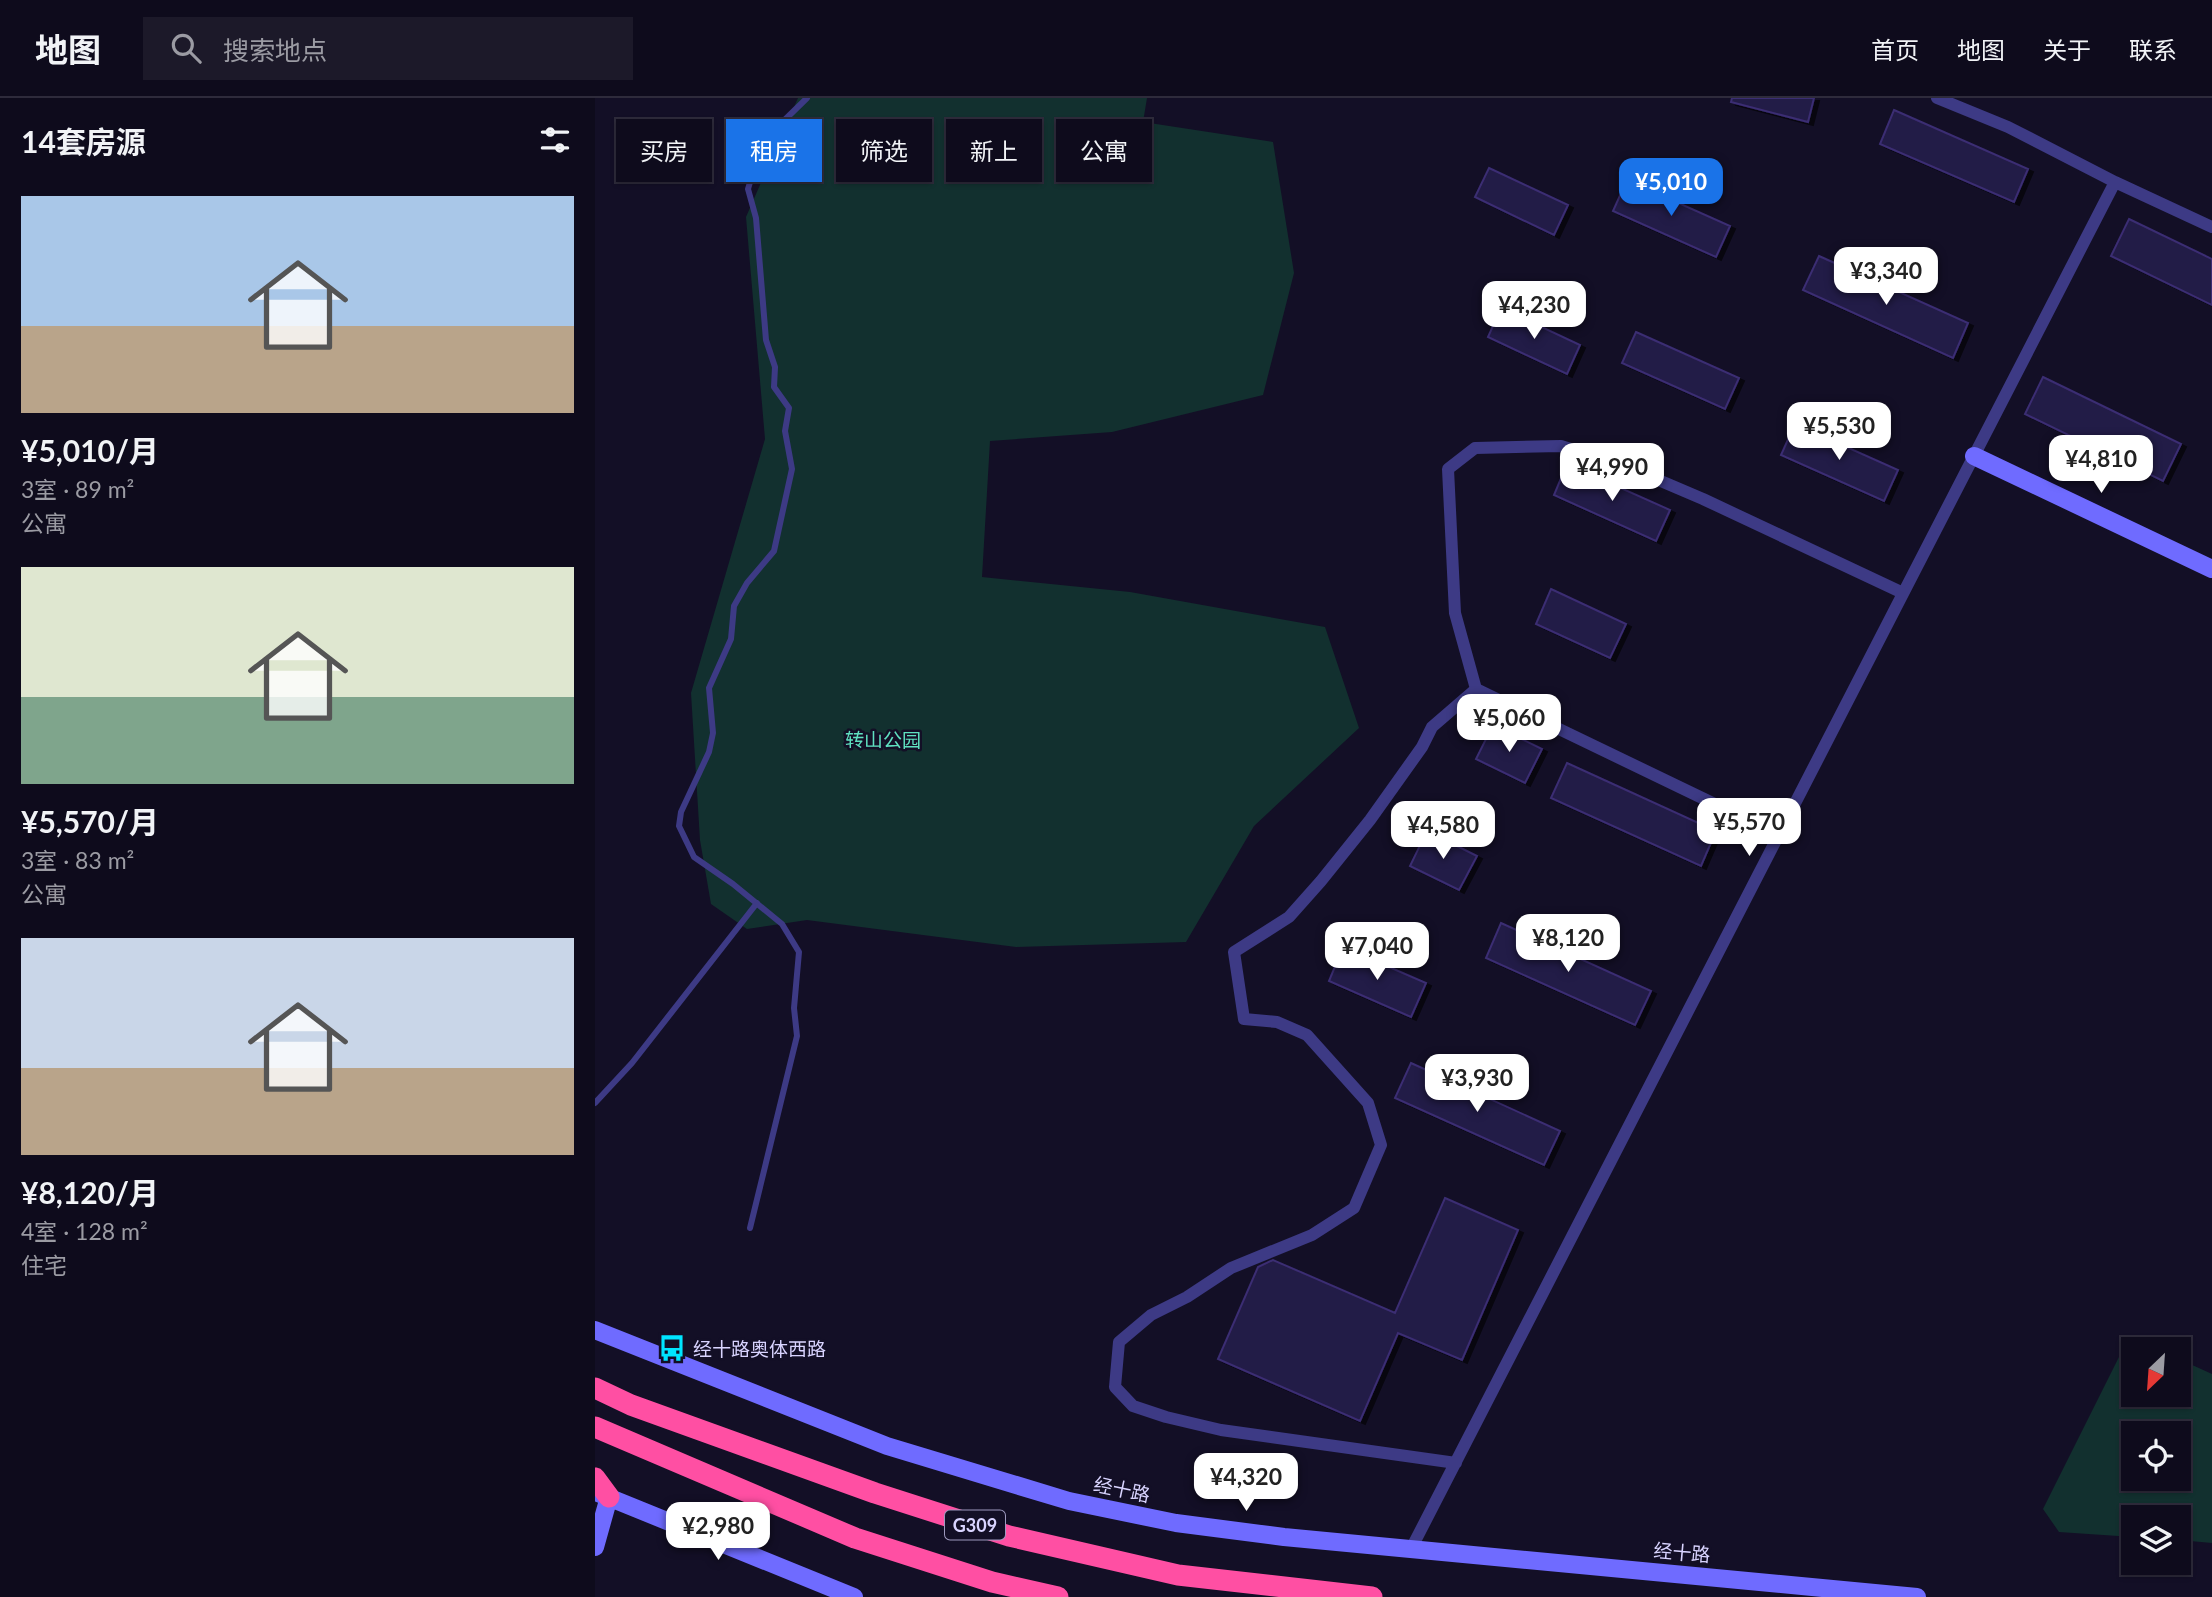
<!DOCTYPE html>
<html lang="zh">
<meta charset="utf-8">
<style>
body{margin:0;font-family:Lato,"Noto Sans SC",sans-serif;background:#1c1929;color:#f1f3f6;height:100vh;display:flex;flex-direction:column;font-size:26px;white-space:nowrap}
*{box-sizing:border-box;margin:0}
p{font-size:23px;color:#9b9ba3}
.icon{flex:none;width:38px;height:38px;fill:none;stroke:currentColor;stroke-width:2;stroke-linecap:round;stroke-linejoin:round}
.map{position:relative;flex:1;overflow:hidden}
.panel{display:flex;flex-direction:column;background:#0e0b1c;width:595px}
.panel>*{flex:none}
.banner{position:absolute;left:21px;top:21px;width:665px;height:63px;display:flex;gap:14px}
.needle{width:46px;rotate:205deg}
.buttons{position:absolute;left:1526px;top:1239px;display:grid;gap:14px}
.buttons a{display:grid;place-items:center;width:70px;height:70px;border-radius:0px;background:#0e0b1c;box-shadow:0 2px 5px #0004,0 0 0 2px #2e2b3b;font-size:35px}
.price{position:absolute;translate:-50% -60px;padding:0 16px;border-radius:14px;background:#fff;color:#222;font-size:23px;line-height:46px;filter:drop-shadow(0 2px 4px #0008)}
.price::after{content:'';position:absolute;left:50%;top:42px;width:21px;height:16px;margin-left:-10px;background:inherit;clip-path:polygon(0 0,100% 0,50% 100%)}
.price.on{background:#1a73e8;color:#fff}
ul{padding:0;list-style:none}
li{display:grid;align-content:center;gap:14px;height:371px;padding:0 21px}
li span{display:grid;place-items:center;height:217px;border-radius:0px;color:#555}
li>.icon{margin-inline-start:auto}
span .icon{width:126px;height:126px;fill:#fffc;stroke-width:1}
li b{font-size:30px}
h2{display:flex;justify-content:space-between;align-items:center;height:84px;padding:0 21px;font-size:30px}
.tag{padding:0 24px;border-radius:0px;background:#0e0b1c;box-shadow:0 2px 5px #0004,0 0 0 2px #2e2b3b;font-size:24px;line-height:63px}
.tag.on{background:#1a73e8;color:#fff}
header{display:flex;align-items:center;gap:42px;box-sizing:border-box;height:98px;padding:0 35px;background:#0e0b1c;border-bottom:2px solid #2e2b3b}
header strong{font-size:33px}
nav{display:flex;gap:38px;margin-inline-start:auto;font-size:24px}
.search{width:490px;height:63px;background:#1c1929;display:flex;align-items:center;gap:18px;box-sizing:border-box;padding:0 24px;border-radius:0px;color:#9b9ba3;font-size:26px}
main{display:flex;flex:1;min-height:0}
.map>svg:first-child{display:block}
.green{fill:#12302f;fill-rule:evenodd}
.building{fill:#241b47;stroke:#3b2d73;stroke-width:2;filter:url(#shadow)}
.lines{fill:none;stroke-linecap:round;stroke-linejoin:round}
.lane{stroke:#3d3a85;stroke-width:6}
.street{stroke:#3d3a85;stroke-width:12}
.secondary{stroke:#6f6bff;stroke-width:18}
.highway{stroke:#ff4fa3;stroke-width:21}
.labels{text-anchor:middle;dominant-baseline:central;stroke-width:5;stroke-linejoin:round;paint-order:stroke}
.shield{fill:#130f26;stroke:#9e99be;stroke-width:2}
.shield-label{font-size:18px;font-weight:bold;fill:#d9d4ff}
.park-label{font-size:19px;fill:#5fe0c0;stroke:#130f26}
.poi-label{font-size:19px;fill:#d9d4ff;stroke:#130f26;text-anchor:start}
.street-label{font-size:19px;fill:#d9d4ff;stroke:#130f26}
</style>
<header>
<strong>地图</strong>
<div class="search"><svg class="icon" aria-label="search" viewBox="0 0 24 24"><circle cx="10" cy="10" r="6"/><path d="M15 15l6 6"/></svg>搜索地点</div>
<nav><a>首页</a><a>地图</a><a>关于</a><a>联系</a></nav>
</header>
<main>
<section class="panel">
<h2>14套房源<svg class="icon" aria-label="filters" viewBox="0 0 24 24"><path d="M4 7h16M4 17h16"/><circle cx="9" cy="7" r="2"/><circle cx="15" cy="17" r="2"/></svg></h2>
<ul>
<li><span style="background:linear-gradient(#a9c7e8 60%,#b9a48a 0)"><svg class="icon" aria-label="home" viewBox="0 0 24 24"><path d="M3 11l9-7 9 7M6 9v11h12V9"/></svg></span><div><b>¥5,010/月</b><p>3室 · 89 m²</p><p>公寓</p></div></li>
<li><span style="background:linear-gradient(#dfe7d0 60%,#7fa58c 0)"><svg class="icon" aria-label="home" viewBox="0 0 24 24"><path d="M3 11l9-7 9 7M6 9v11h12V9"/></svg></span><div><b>¥5,570/月</b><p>3室 · 83 m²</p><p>公寓</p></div></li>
<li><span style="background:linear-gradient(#c9d6e8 60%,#b9a48a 0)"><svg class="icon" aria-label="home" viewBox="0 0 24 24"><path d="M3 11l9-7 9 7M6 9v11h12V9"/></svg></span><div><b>¥8,120/月</b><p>4室 · 128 m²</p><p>住宅</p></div></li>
</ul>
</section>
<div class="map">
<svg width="1617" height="1499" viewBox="0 0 1617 1499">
<defs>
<filter id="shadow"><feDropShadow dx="5" dy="3" stdDeviation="0" flood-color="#0009"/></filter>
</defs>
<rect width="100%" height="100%" fill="#130f26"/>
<path class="green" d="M 203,0 L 552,0 L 548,24 L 678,44 L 699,175 L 668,297 L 517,334 L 395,343 L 387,479 L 535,494 L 730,529 L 764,630 L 659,728 L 591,844 L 421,849 L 212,822 L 152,831 L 116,806 L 105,742 L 96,595 L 170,341 L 151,119 Z
M 1534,1239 L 1562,1251 L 1538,1251 L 1538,1297 L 1584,1297 L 1584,1261 L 1617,1276 L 1617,1445 L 1584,1442 L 1584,1419 L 1538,1419 L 1538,1439 L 1464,1434 L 1448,1411 ZM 1538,1335 L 1584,1335 L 1584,1381 L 1538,1381 Z"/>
<path class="building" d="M 1137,0 L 1219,0 L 1213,24 L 1136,4 Z
M 1299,12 L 1433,71 L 1419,104 L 1285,46 Z
M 894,70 L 973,107 L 959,137 L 880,99 Z
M 1032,82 L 1135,128 L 1121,159 L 1018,113 Z
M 1534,121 L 1617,161 L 1617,207 L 1516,158 Z
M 1224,158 L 1373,225 L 1358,260 L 1208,192 Z
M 906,210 L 985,247 L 972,276 L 893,239 Z
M 1041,234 L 1144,280 L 1130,311 L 1027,265 Z
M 1448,279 L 1586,346 L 1568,383 L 1430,316 Z
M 1200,326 L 1303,372 L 1289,403 L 1186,357 Z
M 972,366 L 1075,412 L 1061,443 L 959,397 Z
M 956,491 L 1031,526 L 1015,560 L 941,526 Z
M 898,627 L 947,651 L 930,685 L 881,661 Z
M 972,665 L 1121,733 L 1106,768 L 956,700 Z
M 832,733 L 882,758 L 864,792 L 815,768 Z
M 906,825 L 1056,893 L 1040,927 L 891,860 Z
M 748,849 L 831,885 L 816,919 L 734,883 Z
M 816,965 L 965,1033 L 949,1067 L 800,1000 Z
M 850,1100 L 923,1132 L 867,1262 L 803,1235 L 765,1323 L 623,1261 L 663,1169 L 678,1162 L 800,1215 Z"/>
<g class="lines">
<path class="lane" d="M 0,1005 L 37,965 L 162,805
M 155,1130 L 202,938 L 199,910 L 204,854 L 187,826 L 138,786 L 99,759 L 84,728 L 86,714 L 114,654 L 118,635 L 114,590 L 136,541 L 139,508 L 152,485 L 179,453 L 197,371 L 190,333 L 194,310 L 179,289 L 180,269 L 171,242 L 161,120 L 153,91 L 167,44 L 212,0"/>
<path class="street" d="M 1342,0 L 1413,29 L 1520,84 L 1617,129
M 881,591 L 1184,737
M 861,1365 L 626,1332 L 571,1319 L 538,1308 L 520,1289 L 524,1244 L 556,1217 L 592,1199 L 636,1170 L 717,1137 L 759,1110 L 786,1047 L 773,1005 L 712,937 L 682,924 L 649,921 L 639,854 L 694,819 L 726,783 L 775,722 L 827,649 L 837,629 L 881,591 L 860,515 L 853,371 L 880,350 L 966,348 L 1033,369 L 1108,401 L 1308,495
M 816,1451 L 1520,84"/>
<path class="secondary" d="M 1379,358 L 1617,471
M 0,1232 L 292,1348 L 474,1403 L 581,1425 L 689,1439 L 1322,1499
M 3,1395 L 259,1499
M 0,1449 L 14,1399"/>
<path class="highway" d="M 0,1290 L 36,1307 L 280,1395 L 414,1438 L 583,1477 L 777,1499
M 0,1329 L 260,1440 L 397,1484 L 463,1499
M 0,1380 L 14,1399"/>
</g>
<defs>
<symbol id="bus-bare" viewBox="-9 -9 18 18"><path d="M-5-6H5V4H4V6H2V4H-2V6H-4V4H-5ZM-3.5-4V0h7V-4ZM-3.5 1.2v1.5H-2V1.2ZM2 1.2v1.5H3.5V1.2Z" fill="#00e5ff" stroke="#130f26" stroke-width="2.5" paint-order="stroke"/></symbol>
</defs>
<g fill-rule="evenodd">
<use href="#bus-bare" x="58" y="1231" width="38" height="38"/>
</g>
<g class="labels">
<rect class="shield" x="350" y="1412.5" width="60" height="29" rx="5"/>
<g class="shield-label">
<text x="380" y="1427">G309</text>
</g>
<g class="park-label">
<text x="288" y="641">转山公园</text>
</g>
<g class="poi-label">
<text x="98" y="1250">经十路奥体西路</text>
</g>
<g class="street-label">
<text transform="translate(527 1391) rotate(12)">经十路</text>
<text transform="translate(1087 1454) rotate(5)">经十路</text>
</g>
</g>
</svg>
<div class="buttons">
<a><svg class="needle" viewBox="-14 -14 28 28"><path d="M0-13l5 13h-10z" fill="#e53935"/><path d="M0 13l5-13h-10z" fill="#9b9ba3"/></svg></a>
<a><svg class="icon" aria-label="locate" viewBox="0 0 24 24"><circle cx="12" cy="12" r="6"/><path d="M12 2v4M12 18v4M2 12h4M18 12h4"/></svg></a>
<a><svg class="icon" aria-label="layers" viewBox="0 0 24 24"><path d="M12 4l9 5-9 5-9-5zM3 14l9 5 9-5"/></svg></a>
</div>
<b class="price on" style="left:1076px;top:120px">¥5,010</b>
<b class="price" style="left:1291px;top:209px">¥3,340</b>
<b class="price" style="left:939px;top:243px">¥4,230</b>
<b class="price" style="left:1244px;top:364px">¥5,530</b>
<b class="price" style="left:1506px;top:397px">¥4,810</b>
<b class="price" style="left:1017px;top:405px">¥4,990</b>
<b class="price" style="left:914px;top:656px">¥5,060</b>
<b class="price" style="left:1154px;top:760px">¥5,570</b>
<b class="price" style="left:848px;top:763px">¥4,580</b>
<b class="price" style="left:973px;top:876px">¥8,120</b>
<b class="price" style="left:782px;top:884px">¥7,040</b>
<b class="price" style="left:882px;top:1016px">¥3,930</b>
<b class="price" style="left:651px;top:1415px">¥4,320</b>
<b class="price" style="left:123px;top:1464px">¥2,980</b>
<div class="banner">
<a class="tag">买房</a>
<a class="tag on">租房</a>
<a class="tag">筛选</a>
<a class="tag">新上</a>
<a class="tag">公寓</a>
</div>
</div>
</main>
